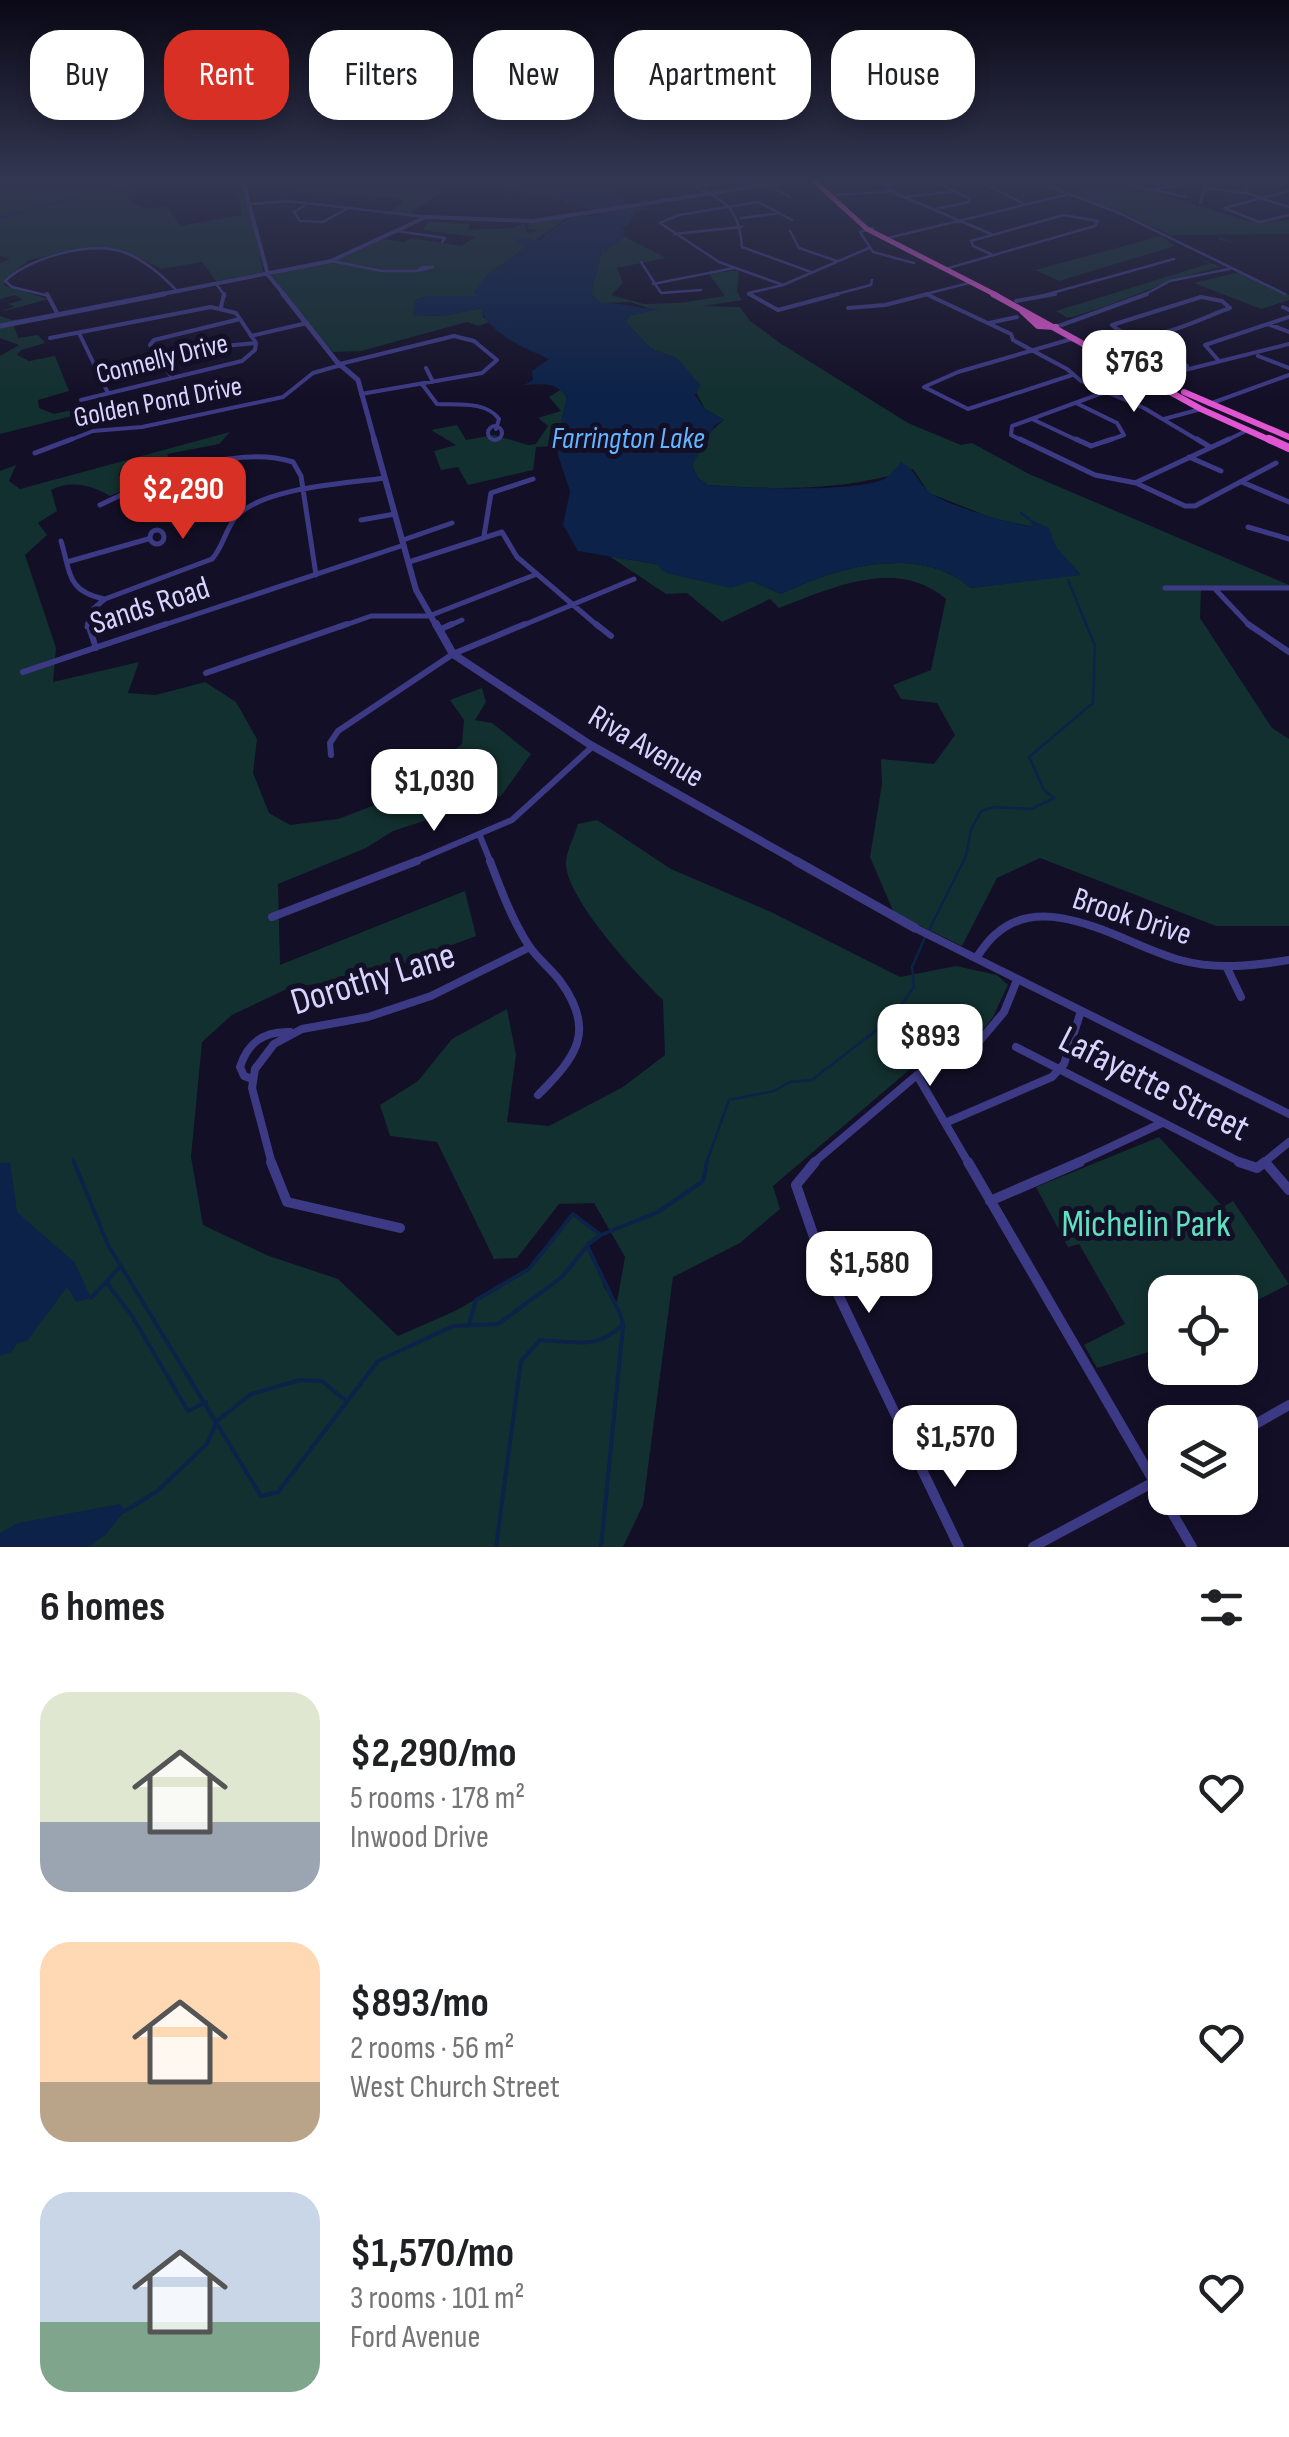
<!DOCTYPE html>
<meta charset="utf-8">
<style>
body{margin:0;font-family:"Sofia Sans Condensed",sans-serif;background:#f6f6f6;color:#202124;height:100vh;display:flex;flex-direction:column;font-size:38px;white-space:nowrap}
*{box-sizing:border-box;margin:0}
p{font-size:32px;color:#757577}
.icon{flex:none;width:55px;height:55px;fill:none;stroke:currentColor;stroke-width:2;stroke-linecap:round;stroke-linejoin:round}
.map{position:relative;height:1547px;overflow:hidden}
.sheet{display:flex;flex-direction:column;background:#fff;flex:1}
.sheet>*{flex:none}
.top-card{position:absolute;left:30px;top:30px;width:1230px;height:90px;display:flex;gap:20px}
.tools{position:absolute;left:1148px;top:1275px;display:grid;gap:20px}
.tools a{display:grid;place-items:center;width:110px;height:110px;border-radius:20px;background:#fff;box-shadow:0 5px 15px #0003;font-size:50px}
.price{position:absolute;translate:-50% -85px;padding:0 22px;border-radius:20px;background:#fff;color:#222;font-size:32px;line-height:65px;filter:drop-shadow(0 2px 5px #0008)}
.price::after{content:'';position:absolute;left:50%;top:60px;width:30px;height:22px;margin-left:-15px;background:inherit;clip-path:polygon(0 0,100% 0,50% 100%)}
.price.active{background:#d93025;color:#fff}
ul{padding:0;list-style:none}
li{display:flex;align-items:center;gap:30px;height:250px;padding:0 40px}
li span{display:grid;place-items:center;flex:none;width:280px;height:200px;border-radius:30px;color:#555}
li>.icon{margin-inline-start:auto}
span .icon{width:120px;height:120px;fill:#fffc;stroke-width:1}
li b{font-size:42px}
h2{display:flex;justify-content:space-between;align-items:center;height:120px;padding:0 40px;font-size:42px}
.chip{padding:0 35px;border-radius:30px;background:#fff;box-shadow:0 5px 15px #0003;font-size:35px;line-height:90px}
.chip.active{background:#d93025;color:#fff}
.map>svg:first-child{display:block}
.green{fill:#12302f}
.water{fill:#0c2248}
.lines{fill:none;stroke-linecap:round;stroke-linejoin:round}
.stream-far1{stroke:#0c2248;stroke-width:2.5}
.stream{stroke:#0c2248;stroke-width:4}
.minor-far5{stroke:#3d3a85;stroke-width:2.5}
.minor-far4{stroke:#3d3a85;stroke-width:4}
.minor-far3{stroke:#3d3a85;stroke-width:5}
.minor-far2{stroke:#3d3a85;stroke-width:6}
.minor-far1{stroke:#3d3a85;stroke-width:8}
.minor{stroke:#3d3a85;stroke-width:10}
.tertiary-far4{stroke:#3d3a85;stroke-width:4}
.tertiary-far3{stroke:#3d3a85;stroke-width:5}
.tertiary-far2{stroke:#3d3a85;stroke-width:6}
.tertiary-far1{stroke:#3d3a85;stroke-width:8}
.tertiary{stroke:#3d3a85;stroke-width:9}
.trunk-far2{stroke:#e055d1;stroke-width:5}
.trunk-far1{stroke:#e055d1;stroke-width:6}
.trunk{stroke:#e055d1;stroke-width:8}
.labels{text-anchor:middle;dominant-baseline:central;stroke-width:10;stroke-linejoin:round;paint-order:stroke}
.far-street-label{font-size:28px;fill:#d9d4ff;stroke:#130f26}
.far-water-label{font-size:30px;font-style:italic;fill:#62b6ff;stroke:#130f26}
.street-label{font-size:32px;fill:#d9d4ff;stroke:#130f26}
.near-street-label{font-size:38px;fill:#d9d4ff;stroke:#130f26}
.near-park-label{font-size:38px;fill:#5fe0c0;stroke:#130f26}
</style>
<div class="map">
<svg width="1289" height="1547" viewBox="0 0 1289 1547">
<rect width="100%" height="100%" fill="#130f26"/>
<path class="green" d="M 0,181 L 146,181 L 139,184 L 163,181 L 124,196 L 143,208 L 167,207 L 181,226 L 242,215 L 239,199 L 232,188 L 215,184 L 240,183 L 251,209 L 263,272 L 216,281 L 202,262 L 161,269 L 125,251 L 78,249 L 29,260 L 4,280 L 5,286 L 49,299 L 0,312 L 15,306 L 7,304 L 23,300 L 15,295 L 0,299 L 0,263 L 10,259 L 0,256 Z
M 335,181 L 402,181 L 446,189 L 409,214 L 389,212 L 403,202 L 398,198 L 288,191 Z
M 1098,181 L 1116,181 L 1252,222 L 1289,220 L 1289,234 L 1171,235 L 1111,208 L 1065,194 L 1094,186 Z
M 568,217 L 486,276 L 483,297 L 429,296 L 415,300 L 413,315 L 443,316 L 482,308 L 483,317 L 490,322 L 478,326 L 467,322 L 361,351 L 333,352 L 305,323 L 271,275 L 341,259 L 383,239 L 404,242 L 412,238 L 461,246 L 475,237 L 423,230 L 428,221 L 470,224 L 467,230 L 514,228 L 524,223 L 527,233 L 538,231 L 528,228 L 529,223 Z
M 623,236 L 666,258 L 617,268 L 623,283 L 611,295 L 644,304 L 679,303 L 725,296 L 709,274 L 739,270 L 737,292 L 742,300 L 703,306 L 740,307 L 750,321 L 780,343 L 908,423 L 961,445 L 972,443 L 1029,474 L 1289,585 L 1289,590 L 1201,590 L 1200,618 L 1272,728 L 1289,739 L 1289,926 L 1216,926 L 1040,858 L 997,878 L 962,946 L 894,913 L 870,857 L 882,784 L 881,759 L 934,764 L 955,735 L 937,703 L 901,699 L 893,685 L 931,670 L 946,599 C 896,557 833,588 779,608 L 770,599 L 722,622 L 687,593 L 666,594 L 609,556 L 752,581 L 781,594 C 836,567 919,543 971,588 L 1080,574 L 1031,521 L 1033,527 L 992,518 L 929,493 L 913,469 C 847,491 777,490 708,485 L 698,478 L 692,466 C 698,448 708,431 724,420 L 705,409 L 678,359 L 650,348 L 625,321 L 631,315 L 654,310 L 630,302 L 601,303 L 591,294 L 601,253 Z
M 1161,236 L 1175,246 L 1059,281 L 1035,270 Z
M 1201,259 L 1221,267 C 1164,279 1124,303 1068,318 L 1056,311 L 1208,264 Z
M 1239,272 L 1289,295 L 1289,300 L 1261,309 L 1194,283 Z
M 0,316 L 12,320 L 46,316 L 13,323 L 18,338 L 38,335 L 45,343 L 21,350 L 17,355 L 29,361 L 55,356 L 69,391 L 38,400 L 39,408 L 54,414 L 81,408 L 84,413 L 0,434 L 0,356 L 19,345 L 0,338 Z
M 562,389 L 567,399 L 555,446 L 536,447 L 533,470 L 468,485 L 458,467 L 441,470 L 434,451 L 456,445 L 431,430 L 457,425 L 466,440 L 494,435 L 528,445 L 536,444 L 548,426 L 538,418 L 561,411 L 549,397 Z
M 230,432 L 219,444 L 167,454 L 178,473 L 168,476 L 161,461 L 121,468 L 119,475 L 129,488 L 110,496 C 91,485 71,480 51,490 L 57,511 L 38,523 L 47,535 L 25,555 L 56,648 L 53,682 L 139,662 L 128,693 L 156,695 L 205,682 L 236,702 L 257,739 L 253,773 L 269,813 L 290,825 L 338,819 L 391,799 L 462,744 L 464,720 L 450,700 L 482,688 L 486,702 L 475,720 L 492,723 L 531,754 L 501,796 L 393,831 L 366,848 L 278,884 L 280,965 L 465,891 L 476,936 L 369,976 L 289,988 L 232,1015 L 202,1042 L 191,1157 L 203,1225 L 269,1256 L 338,1279 L 398,1336 L 455,1311 L 529,1269 L 573,1214 L 601,1235 L 588,1246 L 605,1289 L 617,1302 L 625,1257 L 594,1203 L 559,1204 L 517,1258 L 494,1259 L 437,1142 L 390,1136 L 380,1105 L 418,1081 L 452,1039 L 507,1009 L 516,1055 L 507,1122 L 549,1126 L 623,1087 L 665,1055 L 663,1000 C 638,976 563,896 566,861 C 567,849 575,835 578,824 L 597,820 L 671,869 L 771,912 L 900,977 L 956,966 L 997,975 L 1008,985 L 993,1017 L 982,1031 L 915,1065 L 773,1186 L 780,1209 L 740,1243 L 673,1277 L 643,1505 L 623,1547 L 0,1547 L 0,471 L 16,465 L 9,481 L 20,489 Z
M 1159,1137 L 1223,1207 L 1233,1201 L 1289,1284 L 1240,1309 L 1240,1292 L 1165,1292 L 1165,1347 L 1097,1368 L 1084,1345 L 1125,1324 L 1079,1244 L 1068,1247 L 1036,1187 Z"/>
<path class="water" d="M 477,181 L 576,181 L 609,189 L 635,207 L 659,208 L 636,211 L 628,227 L 620,226 L 625,230 L 619,243 L 606,248 L 610,251 L 601,253 L 591,294 L 601,303 C 622,302 640,309 661,309 L 631,315 L 626,322 L 650,348 L 678,359 L 700,385 L 695,395 L 705,409 L 724,420 L 714,426 L 692,466 L 698,478 L 708,485 C 743,488 856,493 884,479 C 891,475 896,468 901,462 C 915,470 917,480 928,491 C 941,504 1012,524 1033,527 L 1029,519 L 1049,528 L 1056,547 L 1081,575 L 971,588 C 919,543 836,567 781,594 L 752,581 L 731,588 L 666,573 L 656,564 L 578,551 L 563,525 L 570,491 L 555,446 L 567,398 C 557,381 541,384 524,385 L 533,380 L 532,371 L 549,359 C 527,349 487,333 481,308 L 443,316 L 413,315 L 415,300 L 429,296 L 478,296 L 473,293 L 486,276 L 525,248 L 513,238 L 539,240 C 562,222 574,211 604,218 L 590,209 L 564,203 L 564,199 L 483,186 Z
M 10,1162 L 17,1212 L 75,1263 L 91,1298 L 76,1302 L 67,1287 L 27,1341 L 17,1343 L 12,1352 L 0,1356 L 0,1163 Z
M 120,1504 L 125,1511 L 105,1535 L 89,1547 L 0,1547 L 0,1533 L 18,1523 Z"/>
<g class="lines">
<path class="stream-far1" d="M 0,218 L 136,181
M 1220,239 L 1232,242
M 1021,513 L 1029,519
M 929,930 L 966,856 L 971,830 L 981,811 L 994,807 L 1031,809 L 1054,798 L 1044,790 L 1029,757 L 1093,703 L 1095,646 L 1068,580
M 73,1160 L 74,1164
M 706,1164 L 729,1100 L 774,1091 L 790,1082 L 812,1080 L 892,1018 L 914,987 L 912,967 L 925,937"/>
<path class="stream" d="M 74,1162 L 108,1245 L 261,1496 L 278,1492 L 378,1361 L 453,1326 L 498,1324 L 562,1277 L 587,1246
M 106,1282 L 132,1316 L 188,1411 L 206,1402
M 91,1298 L 119,1268
M 469,1324 L 476,1300 L 529,1269 L 573,1214 L 601,1235
M 125,1511 L 156,1492 L 207,1444 L 217,1421 L 251,1394 L 300,1380 L 322,1381 L 346,1401
M 496,1547 L 521,1361 L 540,1340 C 573,1341 598,1351 623,1324 L 620,1314 L 587,1245 L 601,1235 L 658,1212 L 703,1181 L 707,1162
M 601,1547 L 623,1326"/>
<path class="minor-far5" d="M 320,181 L 322,183 L 313,183 Z
M 615,181 L 637,185 L 663,181
M 684,181 C 720,199 739,203 742,247 L 811,272
M 881,181 L 897,194 L 991,234
M 935,181 L 970,199 L 969,202
M 979,181 L 1024,204
M 1035,181 L 1119,213 L 1285,294
M 1120,181 L 1149,190 L 1189,184
M 1247,181 L 1247,193 L 1262,198
M 886,184 L 916,181
M 768,185 L 790,197
M 696,186 L 729,181
M 1205,188 L 1247,193
M 1155,190 L 1185,197
M 836,195 L 893,191
M 905,197 L 955,191
M 1263,199 L 1289,207
M 1200,203 L 1207,181
M 251,204 L 288,201 L 426,217
M 307,204 L 294,212 L 300,221 L 323,222 L 348,208
M 1224,208 L 1259,222 L 1289,215
M 1224,208 L 1289,191
M 936,209 L 969,202
M 741,218 L 780,213
M 873,228 L 860,232 L 873,252 L 914,263
M 397,231 L 445,238 L 442,242
M 790,231 L 799,248 L 837,261
M 674,234 L 742,227
M 888,238 L 1066,195
M 331,261 L 382,271 L 418,271
M 641,262 L 661,293 L 701,290
M 422,267 L 433,267 L 418,271 Z
M 945,269 L 1095,226 L 1098,221 L 1064,215 L 971,241 L 973,246 L 991,254
M 653,284 L 734,268
M 217,285 L 225,296
M 783,285 L 719,262 L 660,223 L 679,215 L 758,202 L 792,220
M 748,293 L 754,296
M 749,293 L 783,285 L 869,248
M 926,294 L 931,296
M 49,296 L 12,287 L 5,281 C 30,257 93,240 126,253 C 146,261 164,277 178,292
M 829,296 L 871,285 L 872,280
M 918,296 L 969,283
M 1041,296 L 1174,259
M 1142,296 L 1170,281 L 1229,269"/>
<path class="minor-far4" d="M 47,294 L 58,315
M 749,294 L 778,310 L 838,294
M 926,294 L 1011,334 L 1013,340 L 1067,369 L 1081,381 L 1144,408 L 1201,442
M 1201,297 L 1222,301 L 1230,308 C 1197,319 1140,353 1112,325 Z
M 1016,301 L 1055,294
M 221,307 L 224,294
M 1283,307 L 1289,310
M 848,308 L 885,305 L 928,294
M 989,323 L 1017,317
M 1268,324 L 1289,332
M 1056,327 L 1147,294
M 79,333 L 108,393
M 251,336 L 307,323
M 50,338 L 211,307 L 236,313 L 256,343 L 255,350 L 242,361 L 81,400
M 212,347 L 256,343
M 1155,348 L 1187,366
M 1258,356 L 1289,368
M 1219,361 L 1205,345 L 1289,317
M 340,364 L 454,336 L 474,341 L 497,360 L 482,373 L 361,394
M 426,368 L 433,382
M 1072,375 L 968,409 L 924,387 L 958,372 L 1075,338
M 1157,377 L 1289,344
M 172,378 L 150,345 L 154,340 L 240,319
M 422,384 L 437,404 C 458,405 486,401 499,419 L 496,429
M 1076,403 L 1117,423 L 1124,435 L 1104,442
M 1209,404 L 1289,375
M 1032,419 L 1081,442
M 1164,419 L 1201,409
M488 433a7 7 0 1 1 14 0a7 7 0 1 1-14 0Z
M 65,442 L 93,431 L 142,427 L 283,397 L 313,373 L 341,365
M 1025,442 L 1011,435 L 1012,426 L 1105,392
M 1223,442 L 1246,431"/>
<path class="minor-far3" d="M 1020,439 L 1095,475 L 1136,483 L 1185,506 L 1195,506 L 1276,463
M 1076,439 L 1091,446 L 1112,439
M 1197,439 L 1210,447
M 35,453 L 72,439
M 1189,457 L 1221,471
M 1137,482 L 1229,439
M 1242,482 L 1289,502
M 100,505 C 154,479 233,443 293,462 L 301,476 L 316,575
M 361,520 L 395,514
M 1248,527 L 1289,539
M150 537a7 7 0 1 1 14 0a7 7 0 1 1-14 0Z
M 484,536 L 491,493 L 533,479
M 403,540 L 452,523
M 61,541 C 71,574 67,591 104,599
M 67,562 L 148,539
M 409,562 L 502,532 L 517,557 L 599,627
M 1165,588 L 1289,588
M 1215,589 L 1251,627
M 87,627 L 93,609 L 105,599 L 212,559 C 223,547 225,531 235,518 C 261,487 345,484 384,478
M 158,627 L 404,545
M 340,627 L 371,616 L 429,616 L 537,574
M 446,627 L 462,620
M 519,627 L 634,579"/>
<path class="minor-far2" d="M 88,624 L 96,648
M 596,624 L 611,636
M 1248,624 L 1289,652
M 439,630 L 452,624
M 23,672 L 166,624
M 206,673 L 347,624
M 331,755 L 330,743 L 338,731 L 453,654 L 525,624
M 480,836 L 491,863
M 411,863 L 512,820 L 593,746"/>
<path class="minor-far1" d="M 490,861 C 501,890 512,920 529,946 C 538,959 551,969 560,981 C 597,1031 576,1057 538,1095
M 272,917 L 417,861
M 915,928 L 1289,1114
M 976,958 C 982,950 988,940 996,934 C 1047,888 1127,946 1180,960 C 1216,970 1253,966 1289,960
M 1227,968 L 1241,997
M 1016,1047 L 1244,1164
M 917,1075 L 969,1164
M 252,1079 L 244,1076 L 240,1067 C 248,1042 264,1031 290,1032
M 945,1123 L 1052,1077 L 1064,1064 L 1081,1011
M 272,1164 L 252,1088 L 255,1069 L 274,1044 L 302,1029 L 368,1017 L 431,996 L 530,947
M 812,1164 L 917,1075 L 977,1044 L 1004,1012 L 1017,980
M 1074,1164 L 1162,1123
M 1262,1164 L 1289,1142"/>
<path class="minor" d="M 271,1162 L 287,1202 L 400,1228
M 815,1162 L 796,1185 L 823,1263 L 959,1547
M 968,1162 L 1192,1547
M 1239,1162 L 1257,1168 L 1265,1162
M 1265,1162 L 1289,1190
M 990,1201 L 1080,1162
M 1240,1433 L 1289,1405
M 1033,1547 L 1165,1476"/>
<path class="tertiary-far4" d="M 243,181 L 268,275 L 285,296
M 152,296 L 331,261 L 426,217 L 533,221 L 792,181"/>
<path class="tertiary-far3" d="M 283,294 L 337,362 L 358,380 L 375,442
M 0,326 L 164,294"/>
<path class="tertiary-far2" d="M 374,439 L 416,590 L 437,627"/>
<path class="tertiary-far1" d="M 436,624 L 453,654 L 589,744 L 800,863"/>
<path class="tertiary" d="M 796,861 L 915,928"/>
<path class="trunk-far2" d="M 814,181 L 867,229 L 998,296"/>
<path class="trunk-far1" d="M 993,294 L 1201,409 L 1274,442
M 1022,311 L 1038,326 L 1056,327
M 1184,392 L 1289,437"/>
<path class="trunk" d="M 1269,439 L 1289,448"/>
</g>
<linearGradient id="sky" x2="0" y2="1"><stop stop-color="#0a0815"/><stop offset="0.45" stop-color="#333752"/><stop offset="1" stop-color="#333752" stop-opacity="0"/></linearGradient>
<rect width="1289" height="398" fill="url(#sky)"/>
<g class="labels">
<g class="far-street-label">
<text transform="translate(162 359) rotate(-14)">Connelly Drive</text>
<text transform="translate(158 402) rotate(-11)">Golden Pond Drive</text>
</g>
<g class="far-water-label">
<text x="628" y="439">Farrington Lake</text>
</g>
<g class="street-label">
<text transform="translate(150 606) rotate(-18)">Sands Road</text>
<text transform="translate(646 747) rotate(31)">Riva Avenue</text>
<text transform="translate(1132 917) rotate(18)">Brook Drive</text>
</g>
<g class="near-street-label">
<text transform="translate(373 979) rotate(-17)">Dorothy Lane</text>
<text transform="translate(1154 1084) rotate(27)">Lafayette Street</text>
</g>
<g class="near-park-label">
<text x="1146" y="1224">Michelin Park</text>
</g>
</g>
</svg>
<div class="tools">
<a><svg class="icon" aria-label="locate" viewBox="0 0 24 24"><circle cx="12" cy="12" r="6"/><path d="M12 2v4M12 18v4M2 12h4M18 12h4"/></svg></a>
<a><svg class="icon" aria-label="layers" viewBox="0 0 24 24"><path d="M12 4l9 5-9 5-9-5zM3 14l9 5 9-5"/></svg></a>
</div>
<b class="price" style="left:1134px;top:415px">$763</b>
<b class="price active" style="left:183px;top:542px">$2,290</b>
<b class="price" style="left:434px;top:834px">$1,030</b>
<b class="price" style="left:930px;top:1089px">$893</b>
<b class="price" style="left:869px;top:1316px">$1,580</b>
<b class="price" style="left:955px;top:1490px">$1,570</b>
<div class="top-card">
<a class="chip">Buy</a>
<a class="chip active">Rent</a>
<a class="chip">Filters</a>
<a class="chip">New</a>
<a class="chip">Apartment</a>
<a class="chip">House</a>
</div>
</div>
<section class="sheet">
<h2>6 homes<svg class="icon" aria-label="filters" viewBox="0 0 24 24"><path d="M4 7h16M4 17h16"/><circle cx="9" cy="7" r="2"/><circle cx="15" cy="17" r="2"/></svg></h2>
<ul>
<li><span style="background:linear-gradient(#dfe7d0 65%,#9aa5b1 0)"><svg class="icon" aria-label="home" viewBox="0 0 24 24"><path d="M3 11l9-7 9 7M6 9v11h12V9"/></svg></span><div><b>$2,290/mo</b><p>5 rooms · 178 m²</p><p>Inwood Drive</p></div><svg class="icon" aria-label="heart" viewBox="0 0 24 24"><path d="M12 20l-8-8c-3-5 5-10 8-4 3-6 11-1 8 4z"/></svg></li>
<li><span style="background:linear-gradient(#ffd9b3 70%,#b9a48a 0)"><svg class="icon" aria-label="home" viewBox="0 0 24 24"><path d="M3 11l9-7 9 7M6 9v11h12V9"/></svg></span><div><b>$893/mo</b><p>2 rooms · 56 m²</p><p>West Church Street</p></div><svg class="icon" aria-label="heart" viewBox="0 0 24 24"><path d="M12 20l-8-8c-3-5 5-10 8-4 3-6 11-1 8 4z"/></svg></li>
<li><span style="background:linear-gradient(#c9d6e8 65%,#7fa58c 0)"><svg class="icon" aria-label="home" viewBox="0 0 24 24"><path d="M3 11l9-7 9 7M6 9v11h12V9"/></svg></span><div><b>$1,570/mo</b><p>3 rooms · 101 m²</p><p>Ford Avenue</p></div><svg class="icon" aria-label="heart" viewBox="0 0 24 24"><path d="M12 20l-8-8c-3-5 5-10 8-4 3-6 11-1 8 4z"/></svg></li>
</ul>
</section>
